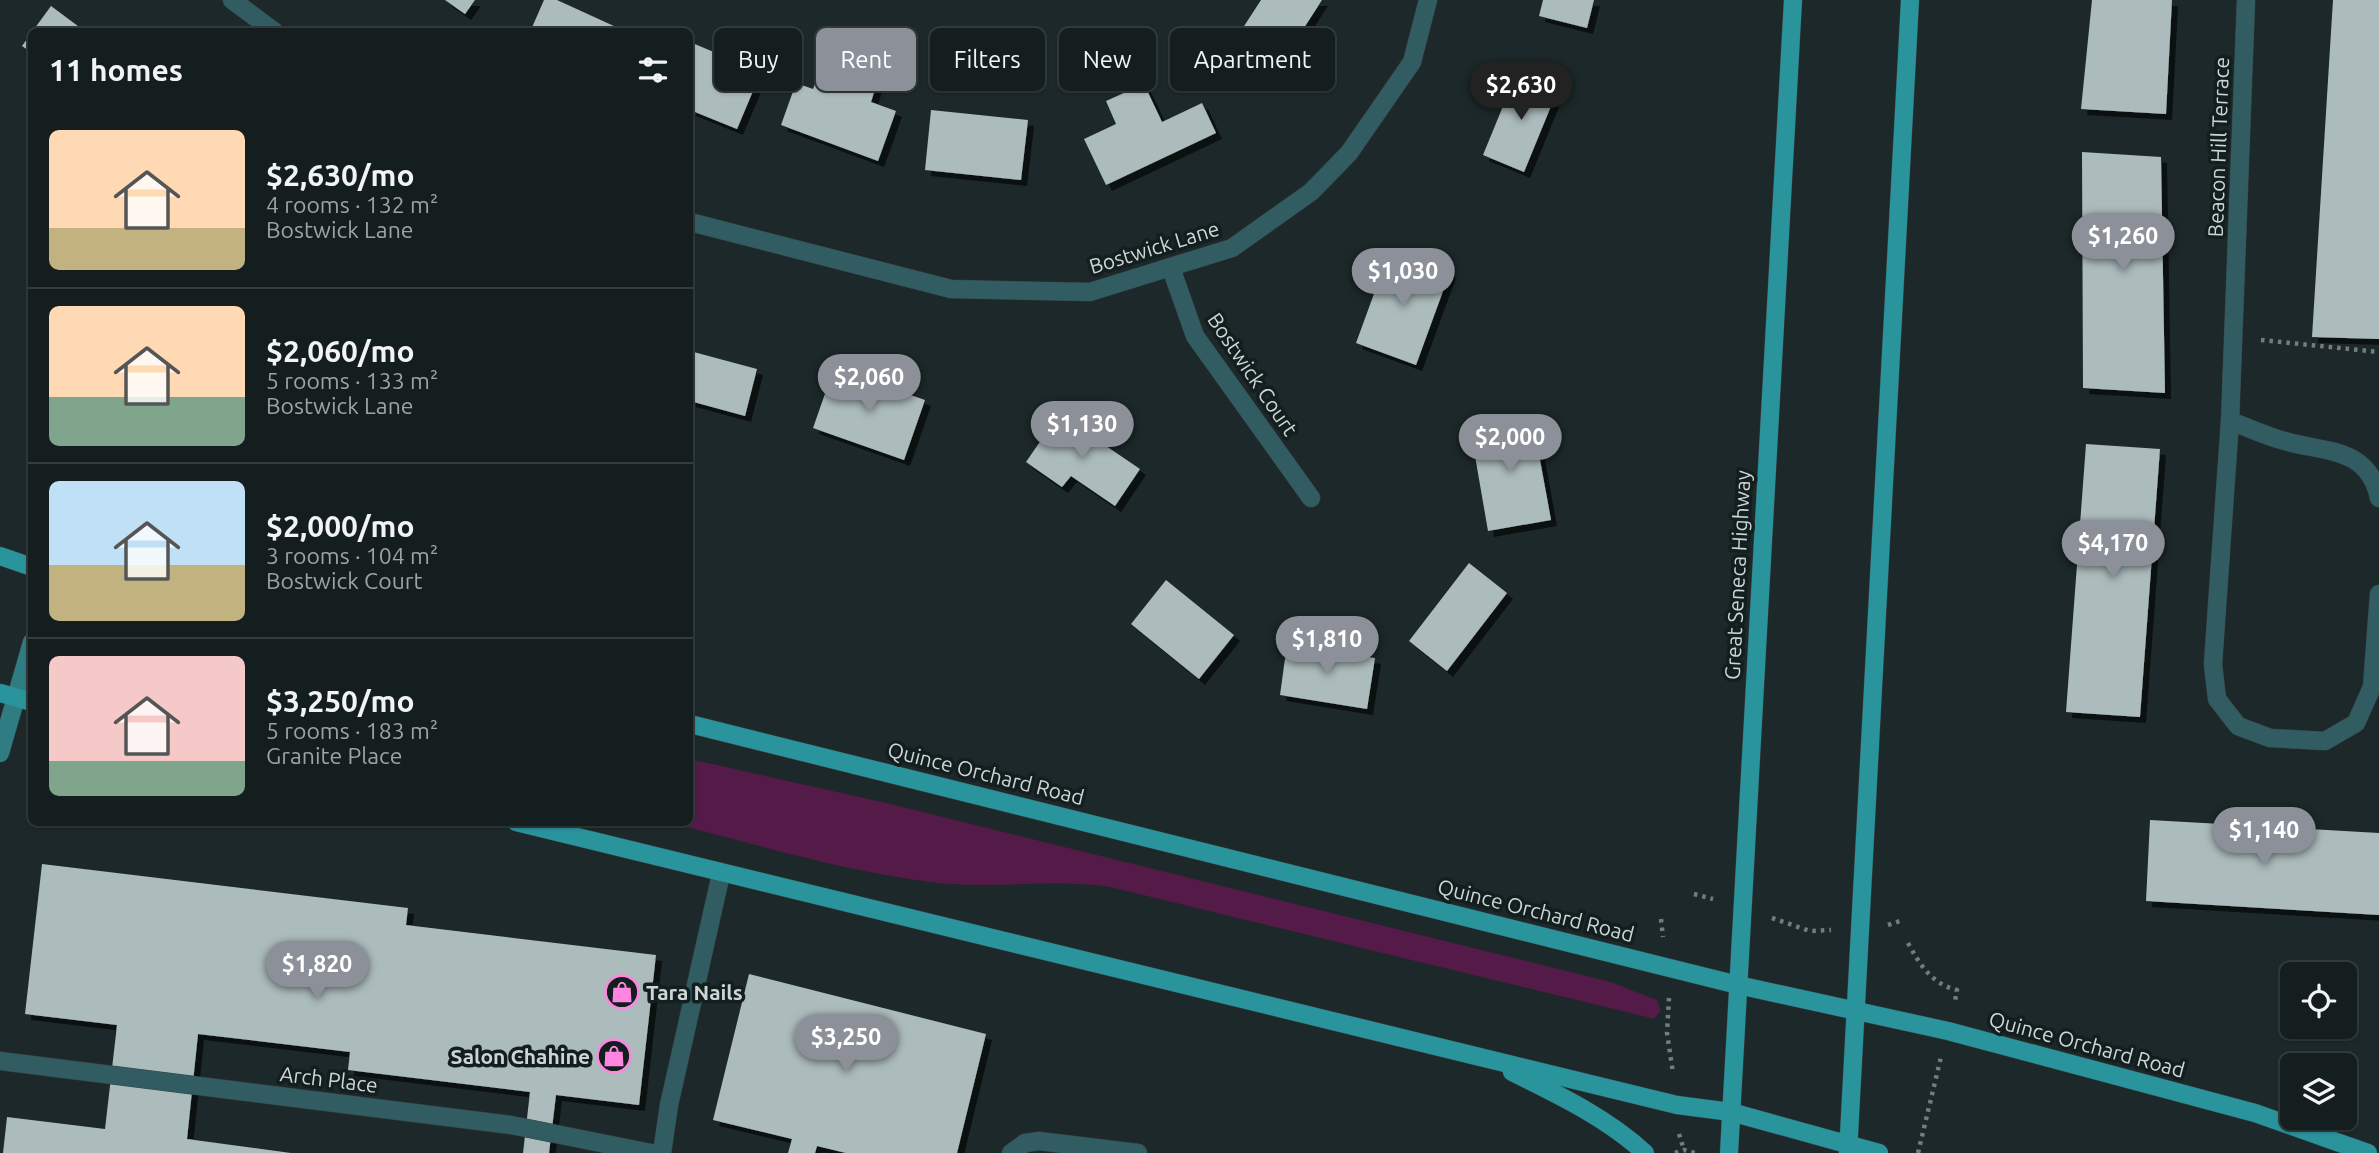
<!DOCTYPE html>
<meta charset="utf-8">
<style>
body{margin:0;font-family:Ubuntu,sans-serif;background:#1e2728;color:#f1f3f6;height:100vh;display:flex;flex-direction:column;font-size:26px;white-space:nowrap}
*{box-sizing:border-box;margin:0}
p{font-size:23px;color:#9da2a4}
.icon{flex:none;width:38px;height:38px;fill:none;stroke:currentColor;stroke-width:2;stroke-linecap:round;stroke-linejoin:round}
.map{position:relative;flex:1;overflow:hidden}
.sheet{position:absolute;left:28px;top:28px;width:665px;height:798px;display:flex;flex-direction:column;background:#151e1f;border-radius:10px;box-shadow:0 2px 5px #0004,0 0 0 2px #343c3d}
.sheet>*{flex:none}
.banner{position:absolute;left:714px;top:28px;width:665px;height:63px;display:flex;gap:14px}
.fabs{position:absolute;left:2280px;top:962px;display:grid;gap:14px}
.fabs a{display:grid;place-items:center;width:77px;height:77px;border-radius:10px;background:#151e1f;box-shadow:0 2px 5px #0004,0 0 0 2px #343c3d;font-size:35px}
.price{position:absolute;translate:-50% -60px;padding:0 16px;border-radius:24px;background:#8c9099;color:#fff;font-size:23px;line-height:46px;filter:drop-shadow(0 2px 4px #0008)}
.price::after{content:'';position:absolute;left:50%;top:42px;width:21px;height:16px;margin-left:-10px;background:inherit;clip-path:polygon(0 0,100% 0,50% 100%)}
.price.selected{background:#222;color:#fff}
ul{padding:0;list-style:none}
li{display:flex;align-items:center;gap:21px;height:175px;padding:0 21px}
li+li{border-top:2px solid #343c3d}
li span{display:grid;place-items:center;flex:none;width:196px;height:140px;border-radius:10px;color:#555}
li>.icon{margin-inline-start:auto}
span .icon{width:84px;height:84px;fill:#fffc;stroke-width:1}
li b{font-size:30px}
h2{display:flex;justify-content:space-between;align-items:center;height:84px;padding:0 21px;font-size:30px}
.tag{padding:0 24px;border-radius:10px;background:#151e1f;box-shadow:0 2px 5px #0004,0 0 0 2px #343c3d;font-size:24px;line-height:63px}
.tag.selected{background:#8c9099;color:#fff}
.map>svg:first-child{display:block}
.green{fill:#541a48}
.building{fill:#acbbbc;filter:url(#shadow)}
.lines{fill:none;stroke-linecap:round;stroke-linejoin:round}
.lane-casing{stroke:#384445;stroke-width:19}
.street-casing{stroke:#384445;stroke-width:19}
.secondary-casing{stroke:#384445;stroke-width:19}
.primary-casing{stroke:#384445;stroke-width:19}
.path{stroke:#737d7e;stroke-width:4.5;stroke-dasharray:3.5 5;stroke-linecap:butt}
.lane{stroke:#315d62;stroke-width:18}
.street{stroke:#315d62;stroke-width:18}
.secondary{stroke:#307c83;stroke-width:18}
.primary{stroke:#2a949d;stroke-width:18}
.labels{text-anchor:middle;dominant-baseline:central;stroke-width:7;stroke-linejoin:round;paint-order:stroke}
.street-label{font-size:21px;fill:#ced5d6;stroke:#131e1f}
.poi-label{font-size:21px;font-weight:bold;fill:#ced5d6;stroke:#131e1f;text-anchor:start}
</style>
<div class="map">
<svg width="2379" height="1153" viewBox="0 0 2379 1153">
<defs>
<filter id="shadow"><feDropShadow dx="6" dy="6" stdDeviation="0" flood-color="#0009"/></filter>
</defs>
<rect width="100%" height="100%" fill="#1c2829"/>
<path class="green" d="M 690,759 L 882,802 L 1611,982 L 1657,1000 L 1661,1011 L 1654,1019 L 1647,1017 L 1110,887 C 1050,878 990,890 930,882 C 842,871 756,844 670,823 L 690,822 Z"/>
<path class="building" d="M 445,0 L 475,0 L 465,14 Z
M 544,0 L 557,0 L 627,32 L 530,32 Z
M 1261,0 L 1322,0 L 1278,68 L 1235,40 Z
M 1543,0 L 1594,0 L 1587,28 L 1539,16 Z
M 2092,0 L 2172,0 L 2166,114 L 2081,109 Z
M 2333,0 L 2379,0 L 2379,339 L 2312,337 Z
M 51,6 L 86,32 L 32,32 Z
M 32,32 L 32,53 L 22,46 Z
M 690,42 L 761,72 L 737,129 L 690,110 Z
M 822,66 L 876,86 L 871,102 L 896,111 L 878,161 L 781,125 L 796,83 L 813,89 Z
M 1517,72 L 1558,89 L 1524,172 L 1483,155 Z
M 1144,84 L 1162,122 L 1202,103 L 1216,133 L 1106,185 L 1084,139 L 1116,124 L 1106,101 Z
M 931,110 L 1028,120 L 1021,180 L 925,170 Z
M 2082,152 L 2161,157 L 2165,393 L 2083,388 Z
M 1390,250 L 1450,272 L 1416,365 L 1356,343 Z
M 690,351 L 757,369 L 745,416 L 690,401 Z
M 834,368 L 925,400 L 904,460 L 813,428 Z
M 1059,414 L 1140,469 L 1115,506 L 1071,476 L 1062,487 L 1026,462 Z
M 1532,416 L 1551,520 L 1488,531 L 1470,427 Z
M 2086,444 L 2160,449 L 2140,717 L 2066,712 Z
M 1469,563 L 1507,593 L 1447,671 L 1409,641 Z
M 1166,580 L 1234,635 L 1199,679 L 1131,624 Z
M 1287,644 L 1375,658 L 1367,709 L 1280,695 Z
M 2150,820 L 2379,833 L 2379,915 L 2146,901 Z
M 42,864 L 408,908 L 406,925 L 656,955 L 639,1105 L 556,1095 L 549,1153 L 523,1153 L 530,1092 L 348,1070 L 350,1052 L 198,1034 L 187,1139 L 291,1153 L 3,1153 L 7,1117 L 105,1129 L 117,1025 L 25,1014 Z
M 749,974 L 986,1034 L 957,1153 L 846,1153 L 817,1146 L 815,1153 L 788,1153 L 792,1139 L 713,1120 Z"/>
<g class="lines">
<defs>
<path id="lane" d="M 1011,1153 L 1025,1143 L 1039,1141 L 1138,1153"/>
<path id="street" d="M 232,0 L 275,32
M 690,222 L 951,289 L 1090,292 L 1232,248 L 1311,192 L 1349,153 L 1412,62 L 1428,0
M 1171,268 L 1195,336 L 1311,498
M 2230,421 L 2246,0
M 2379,498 C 2368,445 2322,453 2281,440 C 2264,435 2247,427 2230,421 L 2213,664 L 2217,699 L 2238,726 L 2270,738 L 2325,741 L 2356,723 L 2372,687 L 2379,594
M 0,1061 L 511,1125 L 651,1153
M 662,1153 L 669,1105 L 721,874"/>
<path id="secondary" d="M 0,753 L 32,642"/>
<path id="primary" d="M 0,556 L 32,567
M 0,693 L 32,702
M 690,724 L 1738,985 L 1948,1031 L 2255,1113 L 2368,1153
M 516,822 L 1677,1105 L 1731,1112 L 1879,1153
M 1512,1072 C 1559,1095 1607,1118 1645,1153
M 1729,1153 L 1793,0
M 1848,1153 L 1910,0"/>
</defs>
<use href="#lane" class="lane-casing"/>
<use href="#street" class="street-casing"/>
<use href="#secondary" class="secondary-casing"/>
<use href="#primary" class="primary-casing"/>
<path class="path" d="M 2261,340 L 2379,352
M 1694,894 L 1713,899
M 1772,918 L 1810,931 L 1831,930
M 1661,919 L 1663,937
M 1888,925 L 1903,920
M 1908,943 C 1920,965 1932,984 1957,990 L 1955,1001
M 1669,998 L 1667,1033 L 1673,1073
M 1679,1134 L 1684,1150
M 1675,1153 L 1684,1150 L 1695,1153
M 1918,1153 L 1941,1057"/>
<use href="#lane" class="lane"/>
<use href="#street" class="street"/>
<use href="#secondary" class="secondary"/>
<use href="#primary" class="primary"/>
</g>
<defs>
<symbol id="shop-ring" viewBox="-11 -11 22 22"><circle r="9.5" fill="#131e1f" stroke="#fe86e0" stroke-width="1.5"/><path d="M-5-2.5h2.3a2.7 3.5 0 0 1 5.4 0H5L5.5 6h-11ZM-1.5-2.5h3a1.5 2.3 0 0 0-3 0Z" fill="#fe86e0"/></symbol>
</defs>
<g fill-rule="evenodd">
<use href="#shop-ring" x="603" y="973" width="38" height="38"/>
<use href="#shop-ring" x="595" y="1037" width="38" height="38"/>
</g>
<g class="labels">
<g class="street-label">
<text transform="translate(2218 147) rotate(-88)">Beacon Hill Terrace</text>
<text transform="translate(1154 247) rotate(-17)">Bostwick Lane</text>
<text transform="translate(1253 374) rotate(56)">Bostwick Court</text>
<text transform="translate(1737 575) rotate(-87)">Great Seneca Highway</text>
<text transform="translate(986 773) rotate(14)">Quince Orchard Road</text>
<text transform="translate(1536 910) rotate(14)">Quince Orchard Road</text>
<text transform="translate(2087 1044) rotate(15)">Quince Orchard Road</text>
<text transform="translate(329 1079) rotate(7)">Arch Place</text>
</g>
<g class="poi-label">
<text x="646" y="992">Tara Nails</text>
<text x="590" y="1056" text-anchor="end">Salon Chahine</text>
</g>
</g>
</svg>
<div class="fabs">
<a><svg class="icon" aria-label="locate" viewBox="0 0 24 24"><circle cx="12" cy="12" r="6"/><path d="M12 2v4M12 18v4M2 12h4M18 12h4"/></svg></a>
<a><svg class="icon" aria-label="layers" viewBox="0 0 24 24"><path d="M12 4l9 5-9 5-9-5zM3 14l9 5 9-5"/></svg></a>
</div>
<b class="price selected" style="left:1521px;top:122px">$2,630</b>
<b class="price" style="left:2123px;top:273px">$1,260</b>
<b class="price" style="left:1403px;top:308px">$1,030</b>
<b class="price" style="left:869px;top:414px">$2,060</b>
<b class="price" style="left:1082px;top:461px">$1,130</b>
<b class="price" style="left:1510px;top:474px">$2,000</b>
<b class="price" style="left:2113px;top:580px">$4,170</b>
<b class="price" style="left:1327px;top:676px">$1,810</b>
<b class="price" style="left:2264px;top:867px">$1,140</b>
<b class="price" style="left:317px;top:1001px">$1,820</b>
<b class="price" style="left:846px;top:1074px">$3,250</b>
<div class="banner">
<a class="tag">Buy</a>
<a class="tag selected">Rent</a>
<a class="tag">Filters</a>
<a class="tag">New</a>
<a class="tag">Apartment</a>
</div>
<section class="sheet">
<h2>11 homes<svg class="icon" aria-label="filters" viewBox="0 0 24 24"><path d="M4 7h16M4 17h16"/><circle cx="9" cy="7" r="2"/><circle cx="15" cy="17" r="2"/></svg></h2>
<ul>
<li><span style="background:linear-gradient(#ffd9b3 70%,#c2b280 0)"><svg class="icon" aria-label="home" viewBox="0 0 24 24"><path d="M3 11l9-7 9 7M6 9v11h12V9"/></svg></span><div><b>$2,630/mo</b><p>4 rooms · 132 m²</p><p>Bostwick Lane</p></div></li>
<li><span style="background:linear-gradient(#ffd9b3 65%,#7fa58c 0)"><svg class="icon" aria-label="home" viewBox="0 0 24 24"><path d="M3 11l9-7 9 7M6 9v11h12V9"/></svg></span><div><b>$2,060/mo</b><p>5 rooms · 133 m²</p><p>Bostwick Lane</p></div></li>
<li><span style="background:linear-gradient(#bfe0f5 60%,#c2b280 0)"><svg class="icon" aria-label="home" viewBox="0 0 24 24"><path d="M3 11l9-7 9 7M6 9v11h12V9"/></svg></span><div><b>$2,000/mo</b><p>3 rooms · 104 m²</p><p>Bostwick Court</p></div></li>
<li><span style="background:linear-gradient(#f6c9c9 75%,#7fa58c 0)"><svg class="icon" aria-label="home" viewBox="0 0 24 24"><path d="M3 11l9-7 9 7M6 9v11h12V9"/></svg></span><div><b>$3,250/mo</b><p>5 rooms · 183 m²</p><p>Granite Place</p></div></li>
</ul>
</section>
</div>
